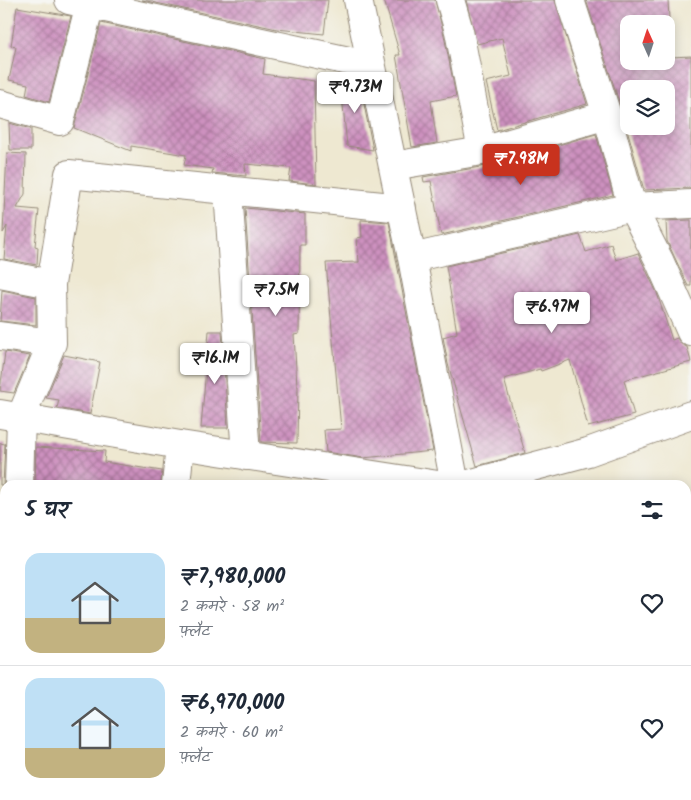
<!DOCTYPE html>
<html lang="hi">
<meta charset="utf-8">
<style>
body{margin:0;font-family:Kalam,"Playpen Sans Deva",sans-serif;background:#f2f2f3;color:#1f2937;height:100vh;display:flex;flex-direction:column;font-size:19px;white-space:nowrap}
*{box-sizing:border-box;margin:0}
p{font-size:16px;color:#747a83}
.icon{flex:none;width:28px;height:28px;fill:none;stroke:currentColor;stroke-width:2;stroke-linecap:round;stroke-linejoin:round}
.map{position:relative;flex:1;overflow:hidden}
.sheet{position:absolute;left:0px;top:480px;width:691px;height:320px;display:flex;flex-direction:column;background:#fff;border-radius:15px 15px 0 0;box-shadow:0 2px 12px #0003}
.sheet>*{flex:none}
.needle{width:32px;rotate:357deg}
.tools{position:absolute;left:620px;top:15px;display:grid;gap:10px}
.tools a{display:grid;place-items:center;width:55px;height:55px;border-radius:10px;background:#fff;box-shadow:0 2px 12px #0003;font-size:25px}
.price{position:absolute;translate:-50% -42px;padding:0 11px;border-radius:5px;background:#fff;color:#222;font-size:16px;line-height:32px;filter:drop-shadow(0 1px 2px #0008)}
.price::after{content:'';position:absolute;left:50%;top:30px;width:15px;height:11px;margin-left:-8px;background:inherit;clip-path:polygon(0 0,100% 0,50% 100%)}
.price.selected{background:#c8321e;color:#fff}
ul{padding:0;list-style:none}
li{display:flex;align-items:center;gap:15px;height:125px;padding:0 25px}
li+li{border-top:1px solid #e0e1e3}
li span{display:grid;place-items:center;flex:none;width:140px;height:100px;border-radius:15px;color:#555}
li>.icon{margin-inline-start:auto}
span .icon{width:60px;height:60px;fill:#fffc;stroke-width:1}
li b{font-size:21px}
h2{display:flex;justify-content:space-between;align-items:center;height:60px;padding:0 25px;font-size:21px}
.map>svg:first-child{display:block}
.building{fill:url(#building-cross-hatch);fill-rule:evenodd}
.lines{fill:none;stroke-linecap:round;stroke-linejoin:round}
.minor-casing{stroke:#948978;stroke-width:30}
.minor{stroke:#fff;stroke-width:28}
</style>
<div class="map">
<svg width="691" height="800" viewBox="0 0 691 800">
<defs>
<pattern id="building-cross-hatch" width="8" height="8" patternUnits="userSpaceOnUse" patternTransform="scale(1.25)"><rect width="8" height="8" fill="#cd91bf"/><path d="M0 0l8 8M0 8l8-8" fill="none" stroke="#a8779b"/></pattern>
</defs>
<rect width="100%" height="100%" fill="#f6f6f2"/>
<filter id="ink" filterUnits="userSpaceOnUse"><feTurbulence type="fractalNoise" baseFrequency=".02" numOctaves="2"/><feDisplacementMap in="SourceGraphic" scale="10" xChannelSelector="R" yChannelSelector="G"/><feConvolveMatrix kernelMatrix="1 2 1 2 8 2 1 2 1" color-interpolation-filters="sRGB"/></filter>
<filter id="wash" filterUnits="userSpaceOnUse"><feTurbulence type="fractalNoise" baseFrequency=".0096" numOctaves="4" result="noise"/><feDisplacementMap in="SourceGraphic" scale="20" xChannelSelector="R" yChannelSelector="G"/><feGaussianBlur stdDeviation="1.12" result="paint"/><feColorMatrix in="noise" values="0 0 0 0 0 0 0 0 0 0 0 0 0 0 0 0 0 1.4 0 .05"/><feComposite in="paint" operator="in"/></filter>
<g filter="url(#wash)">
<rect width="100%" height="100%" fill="#eee8d1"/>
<g id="blocks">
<path class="building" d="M 142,0 L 328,0 L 324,34 L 277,29 Z
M 384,0 L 435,0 L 444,35 L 456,96 L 431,101 L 437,143 L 412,147 L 396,55 L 400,55 Z
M 466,0 L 555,0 L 587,104 L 497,130 L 486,82 L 511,76 L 502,38 L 477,44 Z
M 586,0 L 668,0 L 671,57 L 691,56 L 691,188 L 644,190 L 622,111 ZM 629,24 L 666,24 L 666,61 L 629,61 ZM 629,89 L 666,89 L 666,126 L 629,126 Z
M 17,7 L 71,16 L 49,102 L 26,95 L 28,84 L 9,80 L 16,47 L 11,46 Z
M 101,23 L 265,59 L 263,74 L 314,81 L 316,184 L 289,181 L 291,168 L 245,164 L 246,176 L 212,173 L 213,169 L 184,165 L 186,155 L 131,146 L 131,151 L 74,128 Z
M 340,75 L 359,79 L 373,150 L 347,146 Z
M 9,123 L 31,129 L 31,150 L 10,150 Z
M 596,134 L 613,195 L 441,235 L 431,181 L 424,182 L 423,177 L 486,166 Z
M 7,153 L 26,154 L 25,194 L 17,208 L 39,210 L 35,246 L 38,247 L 37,265 L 4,259 L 7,226 L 3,233 Z
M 245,208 L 305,214 L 305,245 L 300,245 L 299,334 L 294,335 L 297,386 L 298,386 L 297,443 L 261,442 Z
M 361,220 L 389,222 L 433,451 L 363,458 L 326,452 L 324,430 L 341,429 L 326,263 L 359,262 L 357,238 L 362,237 Z
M 691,220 L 691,286 L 688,286 L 667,241 L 666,221 Z
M 580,235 L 586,252 L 611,244 L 616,260 L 638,253 L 657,293 L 672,340 L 677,338 L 681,344 L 687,347 L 691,362 L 624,380 L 634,415 L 588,427 L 570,360 L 541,371 L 540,369 L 504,379 L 525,453 L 477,466 L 448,364 L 443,337 L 457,333 L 446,266 Z
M 2,290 L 36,297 L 36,325 L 0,321 Z
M 209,331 L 222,331 L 228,428 L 201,428 Z
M 5,352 L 30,356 L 14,393 L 0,391 Z
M 64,355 L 100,362 L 90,414 L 57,408 L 59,400 L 46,398 Z
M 0,443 L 5,444 L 3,485 L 0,485 Z
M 36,447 L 105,451 L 104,462 L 162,471 L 161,485 L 122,485 L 97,481 L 97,485 L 35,485 Z"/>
</g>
</g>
<g filter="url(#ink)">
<use href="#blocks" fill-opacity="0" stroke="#948978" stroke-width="1"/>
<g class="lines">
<defs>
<path id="minor" d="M 69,0 L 372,66
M 358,0 L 412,258 L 455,485
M 450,0 L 459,31 L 482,151
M 570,0 L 607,115 L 632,207 L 659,260 L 691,332
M 0,104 L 60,121 L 91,0
M 393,166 L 482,151 L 607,115
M 228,190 L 246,456
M 412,258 L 632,207 L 691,204
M 0,274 L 51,284
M 0,336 L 52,343
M 0,414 L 180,445 L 438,485
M 19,485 L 21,417 L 52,343 L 51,284 L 69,174 L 402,208
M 176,485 L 180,445
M 465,485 L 588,452 L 691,415
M 0,642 L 5,642
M 0,749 L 5,749
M 686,760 L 691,760
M 145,795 L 145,800
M 567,795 L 568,800
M 439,800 L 470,795"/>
</defs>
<use href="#minor" class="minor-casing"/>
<use href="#minor" class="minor"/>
</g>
</g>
</svg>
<div class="tools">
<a><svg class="needle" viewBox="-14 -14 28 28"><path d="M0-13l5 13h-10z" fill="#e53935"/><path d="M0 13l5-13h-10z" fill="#747a83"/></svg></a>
<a><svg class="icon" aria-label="layers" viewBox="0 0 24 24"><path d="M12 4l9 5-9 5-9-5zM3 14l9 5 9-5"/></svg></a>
</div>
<b class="price" style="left:355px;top:114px">₹9.73M</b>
<b class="price selected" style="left:521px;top:186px">₹7.98M</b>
<b class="price" style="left:276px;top:317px">₹7.5M</b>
<b class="price" style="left:552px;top:334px">₹6.97M</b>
<b class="price" style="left:215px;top:385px">₹16.1M</b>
<section class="sheet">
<h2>5 घर<svg class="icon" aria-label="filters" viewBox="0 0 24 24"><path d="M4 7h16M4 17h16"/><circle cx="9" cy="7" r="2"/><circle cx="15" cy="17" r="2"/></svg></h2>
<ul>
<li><span style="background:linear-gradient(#bfe0f5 65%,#c2b280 0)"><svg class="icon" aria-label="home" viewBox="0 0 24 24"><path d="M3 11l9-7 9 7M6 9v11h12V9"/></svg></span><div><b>₹7,980,000</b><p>2 कमरे · 58 m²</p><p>फ़्लैट</p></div><svg class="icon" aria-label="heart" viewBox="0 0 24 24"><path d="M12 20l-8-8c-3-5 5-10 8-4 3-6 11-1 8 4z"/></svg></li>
<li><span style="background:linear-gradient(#bfe0f5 70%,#c2b280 0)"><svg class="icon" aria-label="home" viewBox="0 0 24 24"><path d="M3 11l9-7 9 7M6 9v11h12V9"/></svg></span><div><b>₹6,970,000</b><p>2 कमरे · 60 m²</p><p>फ़्लैट</p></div><svg class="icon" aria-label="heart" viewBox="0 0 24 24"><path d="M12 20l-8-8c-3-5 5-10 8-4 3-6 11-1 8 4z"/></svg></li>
</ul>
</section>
</div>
